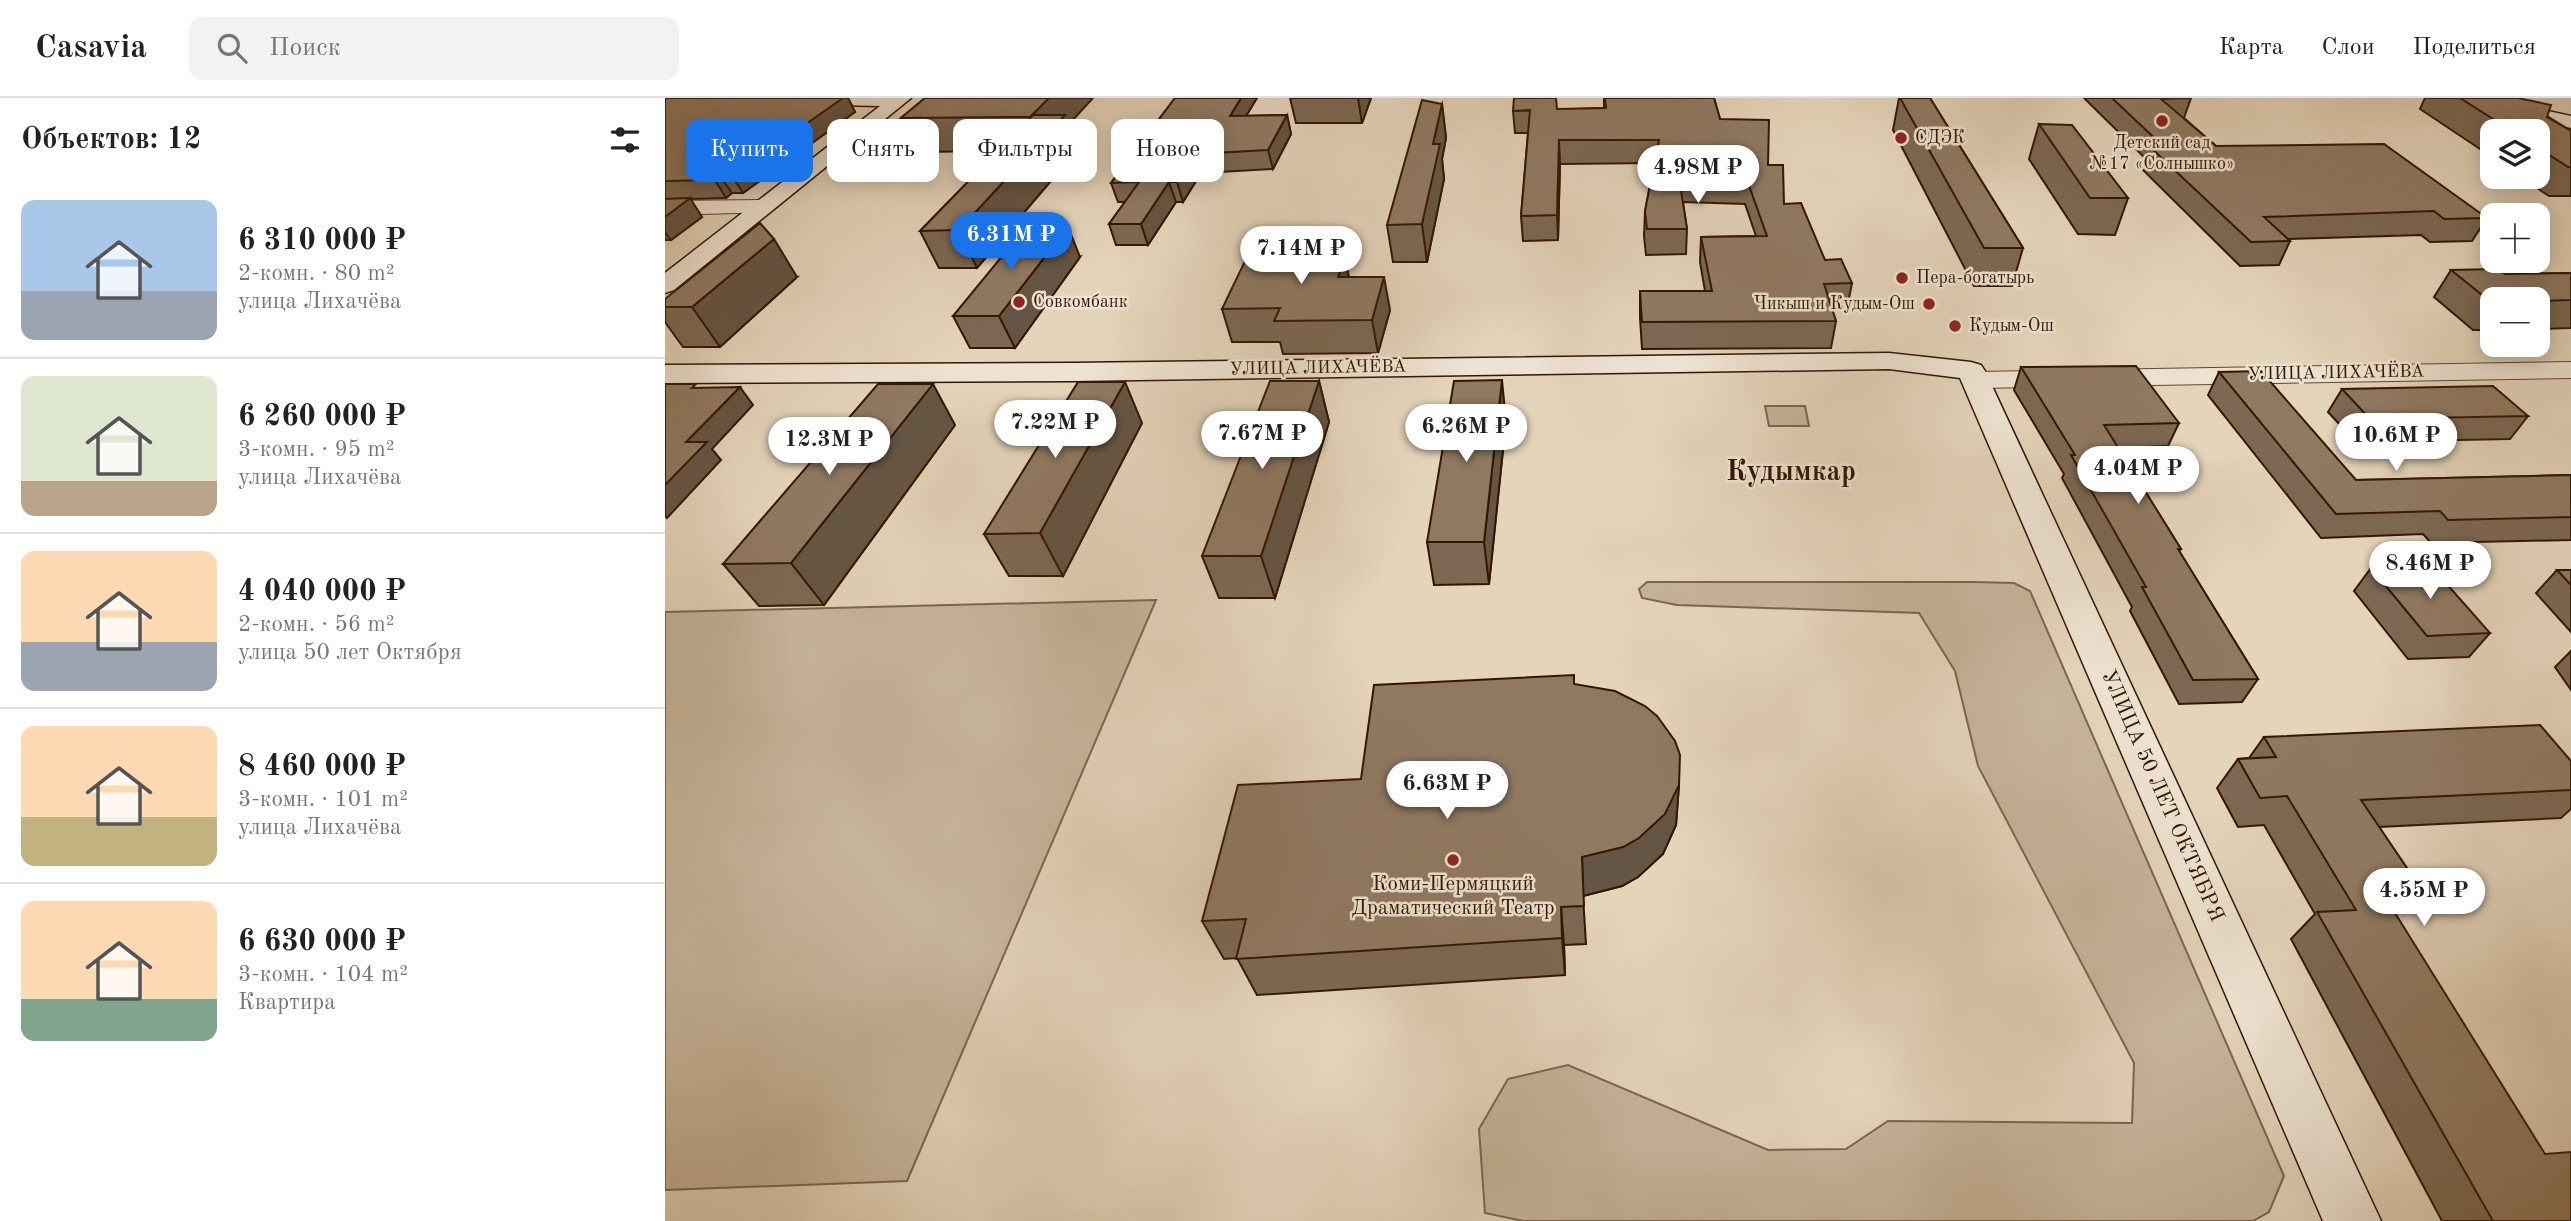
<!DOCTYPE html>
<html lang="ru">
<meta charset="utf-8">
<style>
body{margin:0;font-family:"Old Standard TT",serif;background:#f2f2f2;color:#222;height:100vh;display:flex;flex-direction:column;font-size:26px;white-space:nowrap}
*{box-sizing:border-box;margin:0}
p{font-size:23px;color:#767676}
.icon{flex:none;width:38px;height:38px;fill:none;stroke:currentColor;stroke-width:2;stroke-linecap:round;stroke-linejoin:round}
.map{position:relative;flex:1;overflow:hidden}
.details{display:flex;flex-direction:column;background:#fff;width:665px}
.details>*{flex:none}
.guide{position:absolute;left:21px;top:21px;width:665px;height:63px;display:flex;gap:14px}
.tools{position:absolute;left:1815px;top:21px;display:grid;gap:14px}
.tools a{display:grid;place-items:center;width:70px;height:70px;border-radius:14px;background:#fff;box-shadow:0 4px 18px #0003;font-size:35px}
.price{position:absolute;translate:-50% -60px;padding:0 16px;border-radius:24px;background:#fff;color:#222;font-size:23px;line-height:46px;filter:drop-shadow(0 2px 4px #0008)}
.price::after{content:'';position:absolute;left:50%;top:42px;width:21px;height:16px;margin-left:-10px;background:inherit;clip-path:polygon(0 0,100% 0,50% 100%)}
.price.current{background:#1a73e8;color:#fff}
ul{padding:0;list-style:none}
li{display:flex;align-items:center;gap:21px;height:175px;padding:0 21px}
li+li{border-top:2px solid #e0e0e0}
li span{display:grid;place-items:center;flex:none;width:196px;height:140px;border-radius:14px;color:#555}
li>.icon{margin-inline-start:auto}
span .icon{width:84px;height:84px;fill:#fffc;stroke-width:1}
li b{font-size:30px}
h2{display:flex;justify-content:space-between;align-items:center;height:84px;padding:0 21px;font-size:30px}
.tag{padding:0 24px;border-radius:14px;background:#fff;box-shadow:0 4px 18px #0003;font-size:24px;line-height:63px}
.tag.current{background:#1a73e8;color:#fff}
header{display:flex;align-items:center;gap:42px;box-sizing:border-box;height:98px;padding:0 35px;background:#fff;border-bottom:2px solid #e0e0e0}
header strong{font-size:33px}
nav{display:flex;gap:38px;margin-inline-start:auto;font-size:24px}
.search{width:490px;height:63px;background:#f2f2f2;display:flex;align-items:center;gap:18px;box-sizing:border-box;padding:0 24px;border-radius:14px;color:#767676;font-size:26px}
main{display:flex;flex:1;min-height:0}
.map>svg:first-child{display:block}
.green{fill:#c6b49a;stroke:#7d664d;stroke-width:2}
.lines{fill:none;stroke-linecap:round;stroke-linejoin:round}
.street-casing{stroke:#60462e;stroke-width:2}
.secondary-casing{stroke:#341700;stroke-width:3}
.street{fill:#ede3d2;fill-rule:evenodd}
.secondary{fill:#ede3d2;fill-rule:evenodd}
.wall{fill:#7c6853;stroke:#341700;stroke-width:2}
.shaded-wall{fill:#655544;stroke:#341700;stroke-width:2}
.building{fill:#907961;stroke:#341700;stroke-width:2}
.poi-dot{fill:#8f2418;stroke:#ede3d2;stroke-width:2.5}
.labels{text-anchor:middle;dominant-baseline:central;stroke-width:5;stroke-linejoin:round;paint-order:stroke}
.far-poi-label{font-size:18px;fill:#341700;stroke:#ede3d2;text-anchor:start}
.far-street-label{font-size:18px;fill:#341700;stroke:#ede3d2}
.street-label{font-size:21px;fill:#341700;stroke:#ede3d2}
.poi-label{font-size:21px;fill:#341700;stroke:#ede3d2}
.district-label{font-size:28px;font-weight:bold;fill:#341700;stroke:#ede3d2}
</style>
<header>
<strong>Casavia</strong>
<div class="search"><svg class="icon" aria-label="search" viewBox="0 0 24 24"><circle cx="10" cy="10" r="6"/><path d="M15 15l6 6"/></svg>Поиск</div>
<nav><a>Карта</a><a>Слои</a><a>Поделиться</a></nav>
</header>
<main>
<section class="details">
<h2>Объектов: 12<svg class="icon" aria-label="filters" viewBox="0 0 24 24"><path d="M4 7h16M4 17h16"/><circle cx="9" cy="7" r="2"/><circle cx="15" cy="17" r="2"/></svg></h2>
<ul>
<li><span style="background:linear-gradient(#a9c7e8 65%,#9aa5b1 0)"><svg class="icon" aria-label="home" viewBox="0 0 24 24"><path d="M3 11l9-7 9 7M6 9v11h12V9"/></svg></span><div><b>6 310 000 ₽</b><p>2-комн. · 80 m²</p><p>улица Лихачёва</p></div></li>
<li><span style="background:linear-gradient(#dfe7d0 75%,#b9a48a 0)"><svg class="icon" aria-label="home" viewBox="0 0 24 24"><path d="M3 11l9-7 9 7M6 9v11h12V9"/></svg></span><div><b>6 260 000 ₽</b><p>3-комн. · 95 m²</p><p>улица Лихачёва</p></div></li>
<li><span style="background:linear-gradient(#ffd9b3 65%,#9aa5b1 0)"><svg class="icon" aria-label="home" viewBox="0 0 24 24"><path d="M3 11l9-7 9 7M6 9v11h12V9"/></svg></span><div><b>4 040 000 ₽</b><p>2-комн. · 56 m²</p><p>улица 50 лет Октября</p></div></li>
<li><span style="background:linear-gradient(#ffd9b3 65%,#c2b280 0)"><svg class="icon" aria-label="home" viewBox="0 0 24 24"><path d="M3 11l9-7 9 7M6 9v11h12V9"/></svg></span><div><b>8 460 000 ₽</b><p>3-комн. · 101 m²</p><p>улица Лихачёва</p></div></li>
<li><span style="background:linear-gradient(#ffd9b3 70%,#7fa58c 0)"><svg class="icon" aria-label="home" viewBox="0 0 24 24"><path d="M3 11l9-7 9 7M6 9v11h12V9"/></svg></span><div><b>6 630 000 ₽</b><p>3-комн. · 104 m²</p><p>Квартира</p></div></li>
</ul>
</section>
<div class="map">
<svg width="1906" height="1123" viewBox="0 0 1906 1123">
<rect width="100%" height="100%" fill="#e4d4ba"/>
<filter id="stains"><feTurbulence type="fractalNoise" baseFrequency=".00286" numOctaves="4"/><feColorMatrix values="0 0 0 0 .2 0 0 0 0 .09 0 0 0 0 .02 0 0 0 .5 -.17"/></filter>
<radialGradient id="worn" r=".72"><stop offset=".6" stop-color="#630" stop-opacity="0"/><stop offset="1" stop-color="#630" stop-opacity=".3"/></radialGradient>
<path class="green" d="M 1100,308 L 1140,308 L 1144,328 L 1104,328 Z
M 982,484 L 1310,484 L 1349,485 L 1365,493 L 1619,1078 L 1604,1114 L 1588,1123 L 858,1123 L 820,1115 L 814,1031 L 843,981 L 903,967 L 1103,1052 L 1181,1051 L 1223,1023 L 1467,1025 L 1469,965 L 1313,668 L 1290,573 L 1254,515 L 1012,507 L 977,500 L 974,491 Z
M 491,502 L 242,1083 L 0,1092 L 0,514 Z"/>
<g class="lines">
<defs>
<path id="street" d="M 97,102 L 105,104 L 108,109 L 105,114 L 0,117 L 0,103 Z
M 1906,264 L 1906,280 L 1311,290 L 1301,288 L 1297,282 L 1301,276 L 1311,274 Z"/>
<path id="secondary" d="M 114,0 L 246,0 L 9,192 L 0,195 L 0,175 L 215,8 L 123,6 Z
M 1786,0 L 1822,0 L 1906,18 L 1906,30 L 1795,6 Z
M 1224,255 L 1306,264 L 1316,267 L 1320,273 L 1716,1123 L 1658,1123 L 1295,280 L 1224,271 L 407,283 L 0,285 L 0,267 L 407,265 Z"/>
</defs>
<use href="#street" class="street-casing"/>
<use href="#secondary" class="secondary-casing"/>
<use href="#street" class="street"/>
<use href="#secondary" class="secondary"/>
</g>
<path class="wall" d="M 0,0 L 183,0 L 190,14 L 78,95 L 67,95 L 61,100 L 25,101 L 37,119 L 6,142 L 0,142 Z
M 260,0 L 404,26 L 413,51 L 312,170 L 274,170 L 255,133 L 333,53 L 252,54 L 236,20 Z
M 510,0 L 592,0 L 581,18 L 622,17 L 626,36 L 608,71 L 536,75 L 518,104 L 511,104 L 483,147 L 451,147 L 444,126 L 460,104 L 453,104 L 446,85 Z
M 625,0 L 706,0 L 697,25 L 631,25 Z
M 939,0 L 1049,0 L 1055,21 L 1103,67 L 1119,106 L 1160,162 L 1187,185 L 1182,211 L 1167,212 L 1171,223 L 1166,250 L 977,251 L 975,220 L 975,193 L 1040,193 L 1035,164 L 1036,139 L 1091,138 L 1080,106 L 1018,104 L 1022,131 L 1021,156 L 981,157 L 979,138 L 980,113 L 989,65 L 895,66 L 893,142 L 858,143 L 856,118 L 863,35 L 850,35 L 848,13 L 939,10 Z
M 1234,0 L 1265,0 L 1358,150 L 1347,188 L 1309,188 L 1228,32 Z
M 1419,0 L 1526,0 L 1519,20 L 1551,48 L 1822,120 L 1807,143 L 1765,144 L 1756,137 L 1624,141 L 1625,143 L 1614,167 L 1575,168 L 1477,71 L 1480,60 Z
M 1760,0 L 1853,0 L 1906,33 L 1906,98 L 1884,98 L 1855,79 L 1872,79 L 1872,33 L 1827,33 L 1827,59 L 1755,11 Z
M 777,6 L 781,40 L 777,61 L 779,81 L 762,164 L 728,164 L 722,127 Z
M 1374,26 L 1463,100 L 1450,137 L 1413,136 L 1364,61 Z
M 628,138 L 633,160 L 680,160 L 684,179 L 725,212 L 713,255 L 618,256 L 615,244 L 567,244 L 557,211 Z
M 415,159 L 350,250 L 305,250 L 288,218 Z
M 1786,172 L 1840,176 L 1906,175 L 1906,230 L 1872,231 L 1872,201 L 1827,201 L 1827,232 L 1808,232 L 1769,199 Z
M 132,179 L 55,249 L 18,249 L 0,224 L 0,201 Z
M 1356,269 L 1514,325 L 1503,348 L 1453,350 L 1516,451 L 1514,453 L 1593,581 L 1577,604 L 1514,606 L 1465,513 L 1467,509 L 1397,380 L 1399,376 L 1349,292 Z
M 1554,274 L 1691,382 L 1906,377 L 1906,442 L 1766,445 L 1758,436 L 1656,440 L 1543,297 Z
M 654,283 L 664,324 L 610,500 L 554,500 L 537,458 Z
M 1677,291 L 1863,318 L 1845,341 L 1691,344 L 1663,314 Z
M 841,323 L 824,486 L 769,487 L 762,444 Z
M 477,325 L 398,478 L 344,478 L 319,436 Z
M 290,327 L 159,507 L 94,508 L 58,466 Z
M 1706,470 L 1825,535 L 1804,559 L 1743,561 L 1689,493 Z
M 1892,472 L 1906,472 L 1906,534 L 1871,495 Z
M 1906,553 L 1906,592 L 1890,569 Z
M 909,586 L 1014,687 L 1011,727 L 998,756 L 973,779 L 957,788 L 918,798 L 921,846 L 899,847 L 900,877 L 592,897 L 572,860 L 559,861 L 537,823 L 696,681 Z
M 1599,639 L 1906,663 L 1906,711 L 1896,720 L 1714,729 L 1746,776 L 1721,800 L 1906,1123 L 1777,1123 L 1626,841 L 1650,816 L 1599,727 L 1573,729 L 1552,690 L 1573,661 L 1584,660 Z"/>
<path class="shaded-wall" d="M 175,0 L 183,0 L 190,14 L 78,95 L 67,78 Z
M 384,0 L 428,0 L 404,26 L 413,51 L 312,170 L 294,132 L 375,44 L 365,19 Z
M 576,0 L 592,0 L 570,36 L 565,18 Z
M 693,0 L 706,0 L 697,25 Z
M 777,6 L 781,40 L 777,61 L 779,81 L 762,164 L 757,126 L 768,46 Z
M 622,17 L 626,36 L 608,71 L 603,52 Z
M 894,42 L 895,66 L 893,142 L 892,117 Z
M 530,56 L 536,75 L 518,104 L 512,84 Z
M 55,78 L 67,95 L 61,100 L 50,82 Z
M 504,84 L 511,104 L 483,147 L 476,126 Z
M 25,100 L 37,119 L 6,142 L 0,134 L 0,119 Z
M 403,129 L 415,159 L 350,250 L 334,218 Z
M 628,138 L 635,170 L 618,161 Z
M 109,141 L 132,179 L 55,249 L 27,209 Z
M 680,160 L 686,192 L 673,179 Z
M 719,179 L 725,212 L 713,255 L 707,222 Z
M 837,282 L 841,323 L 824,486 L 819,444 Z
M 654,283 L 664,324 L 610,500 L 596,458 Z
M 460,284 L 477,325 L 398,478 L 375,435 Z
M 268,286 L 290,327 L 159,507 L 126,465 Z
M 75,289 L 88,307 L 47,351 L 56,362 L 2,420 L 0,418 L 0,387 L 21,344 Z
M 1014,687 L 1011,727 L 998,756 L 973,779 L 957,788 L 918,798 L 917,759 Z
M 896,809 L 899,847 L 900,877 L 897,840 Z"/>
<path class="building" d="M 0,0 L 178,0 L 67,78 L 55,78 L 50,82 L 0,83 Z
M 260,0 L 384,0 L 365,19 L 236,20 Z
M 510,0 L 576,0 L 565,18 L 622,17 L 603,52 L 530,56 L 512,84 L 504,84 L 476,126 L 444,126 L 474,84 L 446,85 Z
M 849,0 L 891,0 L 892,11 L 941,10 L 940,0 L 1049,0 L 1055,21 L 1104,22 L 1103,67 L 1118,67 L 1119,106 L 1136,105 L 1160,162 L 1176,161 L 1187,185 L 1159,186 L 1171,223 L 977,224 L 975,193 L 1047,193 L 1036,139 L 1102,138 L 1082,82 L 1014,79 L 1022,131 L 982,131 L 980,113 L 994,42 L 894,42 L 892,117 L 856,118 L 865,12 L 848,13 Z
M 1235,0 L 1265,0 L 1358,150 L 1319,150 Z
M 1447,0 L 1526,0 L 1496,1 L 1551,48 L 1719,46 L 1822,120 L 1779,121 L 1769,113 L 1599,119 L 1625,143 L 1586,144 L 1485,49 L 1499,49 Z
M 1795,0 L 1853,0 L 1886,7 L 1882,19 L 1906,33 L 1906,69 L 1903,69 L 1872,49 L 1872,33 L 1847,33 Z
M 757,2 L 777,6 L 768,46 L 775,46 L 757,126 L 722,127 Z
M 368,17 L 400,17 L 294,132 L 255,133 Z
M 1374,26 L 1407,27 L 1463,100 L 1425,100 Z
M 25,100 L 0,119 L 0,101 Z
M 95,125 L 109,141 L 27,209 L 0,209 L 0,201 Z
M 361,129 L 403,129 L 334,218 L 288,218 Z
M 592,138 L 628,138 L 618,161 L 680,160 L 673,179 L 719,179 L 707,222 L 609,223 L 615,210 L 557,211 Z
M 1832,171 L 1840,176 L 1906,175 L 1906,202 L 1872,203 L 1872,201 L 1827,201 L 1826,204 L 1786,172 Z
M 1471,268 L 1514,325 L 1439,327 L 1516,451 L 1513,451 L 1593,581 L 1528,582 L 1477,489 L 1481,489 L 1406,357 L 1410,357 L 1356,269 Z
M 1596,273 L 1691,382 L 1906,377 L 1906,419 L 1783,422 L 1775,413 L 1671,416 L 1554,274 Z
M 837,282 L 819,444 L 762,444 L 789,283 Z
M 605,283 L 654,283 L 596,458 L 537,458 Z
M 413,284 L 460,284 L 375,435 L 319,436 Z
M 0,286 L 31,286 L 27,290 L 75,289 L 21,344 L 42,344 L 0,387 Z
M 213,286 L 268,286 L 126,465 L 58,466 Z
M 1828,288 L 1863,318 L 1705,321 L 1677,291 Z
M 1765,467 L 1825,535 L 1762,538 L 1706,470 Z
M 1892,472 L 1906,472 L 1906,487 Z
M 909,577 L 909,586 L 950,593 L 980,608 L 992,618 L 1010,643 L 1015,657 L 1014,687 L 1000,716 L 974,740 L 958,749 L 917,759 L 919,808 L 896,809 L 897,840 L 571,861 L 581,821 L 537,823 L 573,687 L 696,681 L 709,587 Z
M 1875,627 L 1906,663 L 1906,692 L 1696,702 L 1746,776 L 1707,778 L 1880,1056 L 1906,1054 L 1906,1123 L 1828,1123 L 1652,814 L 1691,812 L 1622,698 L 1595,700 L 1573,661 L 1611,659 L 1599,639 Z"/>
<g class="poi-dot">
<circle cx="1497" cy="23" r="7"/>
<circle cx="1236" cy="40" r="7"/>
<circle cx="1237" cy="180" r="7"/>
<circle cx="354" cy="204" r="7"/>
<circle cx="1264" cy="206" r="7"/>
<circle cx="1290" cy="228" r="7"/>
<circle cx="788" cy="762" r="7"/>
</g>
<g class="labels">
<g class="far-poi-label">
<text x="1250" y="40">СДЭК</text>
<text x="1497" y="45" text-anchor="middle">Детский сад<tspan x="1497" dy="21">№17 «Солнышко»</tspan></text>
<text x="1251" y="180">Пера-богатырь</text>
<text x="368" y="204">Совкомбанк</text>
<text x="1250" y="206" text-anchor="end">Чикыш и Кудым-Ош</text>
<text x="1304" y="228">Кудым-Ош</text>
</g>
<g class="far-street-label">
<text transform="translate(653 270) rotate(-1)">УЛИЦА ЛИХАЧЁВА</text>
<text transform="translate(1671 275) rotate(-1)">УЛИЦА ЛИХАЧЁВА</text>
</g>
<g class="street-label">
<text transform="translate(1497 698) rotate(66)">УЛИЦА 50 ЛЕТ ОКТЯБРЯ</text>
</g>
<g class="poi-label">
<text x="788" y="786">Коми-Пермяцкий<tspan x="788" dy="24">Драматический Театр</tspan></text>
</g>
<g class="district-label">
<text x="1126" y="375">Кудымкар</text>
</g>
</g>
<rect width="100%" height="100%" filter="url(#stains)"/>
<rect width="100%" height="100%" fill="url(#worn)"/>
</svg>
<div class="tools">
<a><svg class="icon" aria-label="layers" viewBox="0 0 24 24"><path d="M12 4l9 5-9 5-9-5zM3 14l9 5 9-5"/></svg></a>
<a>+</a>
<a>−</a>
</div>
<b class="price" style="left:1033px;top:107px">4.98M ₽</b>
<b class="price current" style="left:346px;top:174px">6.31M ₽</b>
<b class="price" style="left:636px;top:188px">7.14M ₽</b>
<b class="price" style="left:390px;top:362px">7.22M ₽</b>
<b class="price" style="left:801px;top:366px">6.26M ₽</b>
<b class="price" style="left:597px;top:373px">7.67M ₽</b>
<b class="price" style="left:1731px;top:375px">10.6M ₽</b>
<b class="price" style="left:164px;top:379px">12.3M ₽</b>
<b class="price" style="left:1473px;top:408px">4.04M ₽</b>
<b class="price" style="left:1765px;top:503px">8.46M ₽</b>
<b class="price" style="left:782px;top:723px">6.63M ₽</b>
<b class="price" style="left:1759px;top:830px">4.55M ₽</b>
<div class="guide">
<a class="tag current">Купить</a>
<a class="tag">Снять</a>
<a class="tag">Фильтры</a>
<a class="tag">Новое</a>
</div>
</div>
</main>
